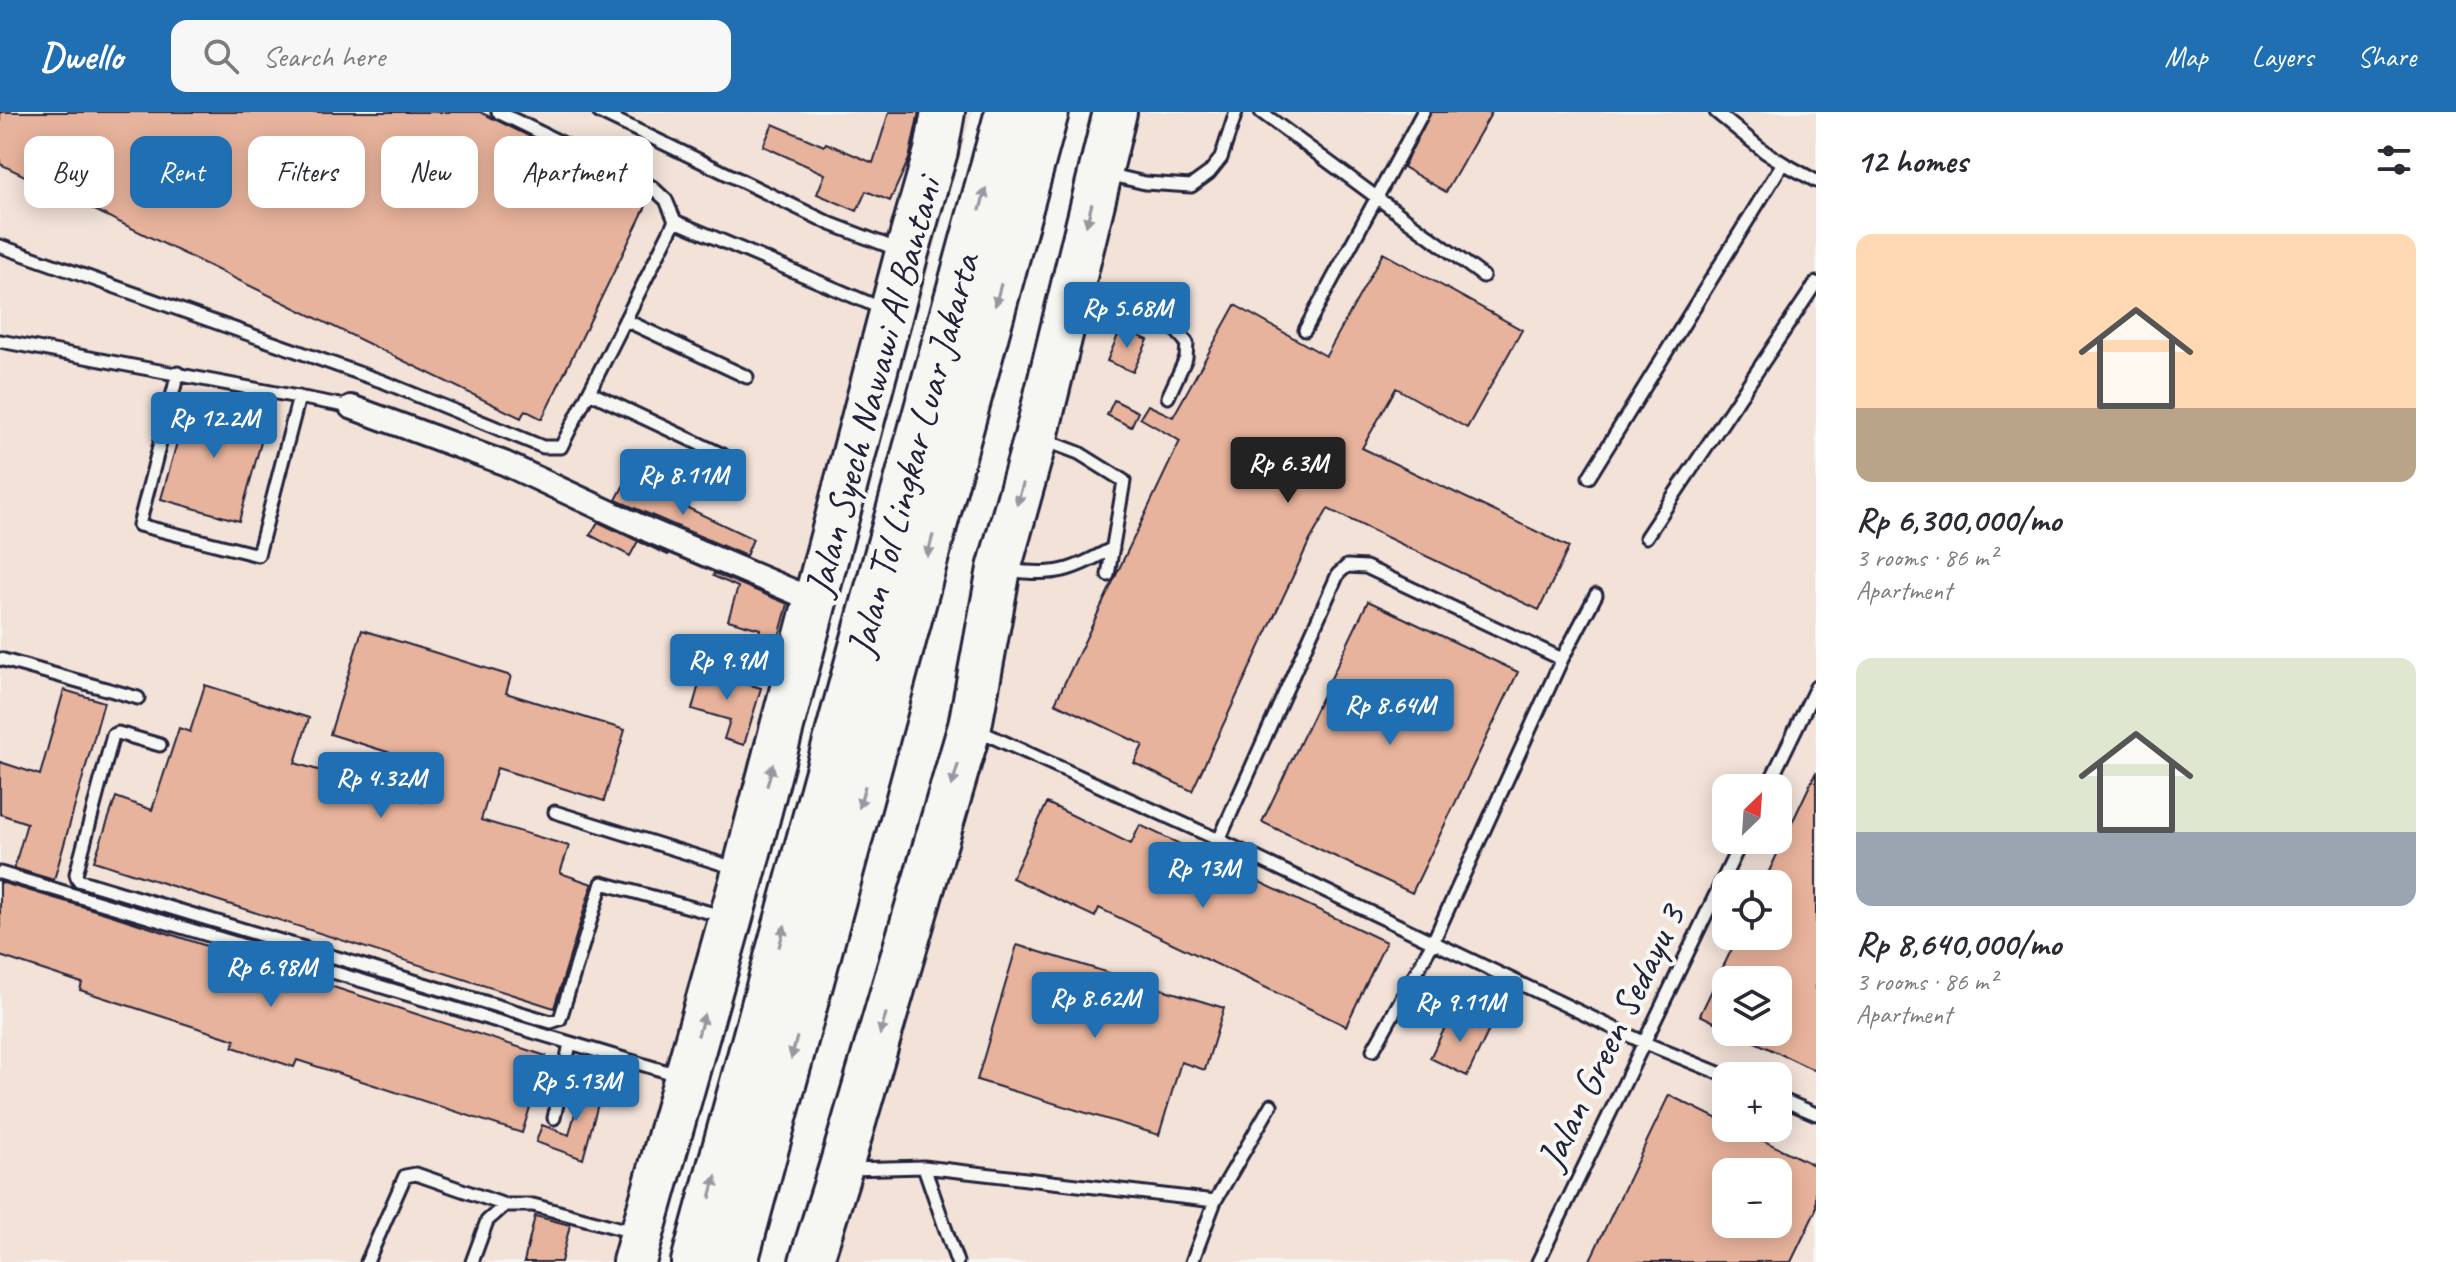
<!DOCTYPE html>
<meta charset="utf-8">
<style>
body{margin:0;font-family:Caveat,sans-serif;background:#f7f7f7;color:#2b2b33;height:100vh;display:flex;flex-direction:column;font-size:30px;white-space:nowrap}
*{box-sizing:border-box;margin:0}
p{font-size:26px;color:#7c7c81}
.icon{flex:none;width:44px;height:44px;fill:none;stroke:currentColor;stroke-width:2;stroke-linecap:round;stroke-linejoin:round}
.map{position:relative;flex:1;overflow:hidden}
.side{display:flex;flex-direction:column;background:#fff;width:640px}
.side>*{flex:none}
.hud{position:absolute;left:24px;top:24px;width:760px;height:72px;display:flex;gap:16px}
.needle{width:52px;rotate:25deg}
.controls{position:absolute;left:1712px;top:662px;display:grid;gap:16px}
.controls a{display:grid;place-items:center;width:80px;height:80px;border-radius:16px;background:#fff;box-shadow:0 4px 20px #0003;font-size:40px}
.price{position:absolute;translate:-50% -68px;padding:0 18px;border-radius:8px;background:#1f6fb2;color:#fff;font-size:26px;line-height:52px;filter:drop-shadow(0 2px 4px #0008)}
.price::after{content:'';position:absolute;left:50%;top:48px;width:24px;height:18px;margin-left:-12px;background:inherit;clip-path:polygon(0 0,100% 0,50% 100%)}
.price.current{background:#222;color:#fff}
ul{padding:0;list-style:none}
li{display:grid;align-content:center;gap:16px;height:424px;padding:0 40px}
li span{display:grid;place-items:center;height:248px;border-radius:16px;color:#555}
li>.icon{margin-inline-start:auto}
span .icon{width:144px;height:144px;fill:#fffc;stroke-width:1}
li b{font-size:34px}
h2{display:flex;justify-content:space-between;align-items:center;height:96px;padding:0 40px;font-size:34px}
.pill{padding:0 28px;border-radius:16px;background:#fff;box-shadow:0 4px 20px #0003;font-size:28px;line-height:72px}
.pill.current{background:#1f6fb2;color:#fff}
header{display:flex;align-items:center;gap:48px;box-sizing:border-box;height:112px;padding:0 40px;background:#1f6fb2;color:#fff}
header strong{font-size:38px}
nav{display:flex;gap:44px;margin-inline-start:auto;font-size:28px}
.search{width:560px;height:72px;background:#f7f7f7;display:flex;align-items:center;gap:20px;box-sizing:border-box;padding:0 28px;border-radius:16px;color:#7c7c81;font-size:30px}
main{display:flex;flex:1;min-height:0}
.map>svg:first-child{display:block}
.built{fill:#f2e2d8;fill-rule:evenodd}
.building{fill:#e8b39c;stroke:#22223b;stroke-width:2;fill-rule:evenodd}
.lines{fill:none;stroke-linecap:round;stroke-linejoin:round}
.lane-casing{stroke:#22223b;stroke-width:17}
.street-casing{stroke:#22223b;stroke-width:28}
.highway-casing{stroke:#22223b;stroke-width:48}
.lane{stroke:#f6f6f2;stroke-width:11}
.street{stroke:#f6f6f2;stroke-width:22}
.highway{stroke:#f6f6f2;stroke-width:42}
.oneway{fill:#9797a0}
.labels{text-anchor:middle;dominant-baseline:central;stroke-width:8;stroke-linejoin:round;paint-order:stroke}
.street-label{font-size:40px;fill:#22223b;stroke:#f6f6f2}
</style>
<header>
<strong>Dwello</strong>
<div class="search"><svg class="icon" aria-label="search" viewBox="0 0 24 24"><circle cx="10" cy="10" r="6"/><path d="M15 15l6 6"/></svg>Search here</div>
<nav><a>Map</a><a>Layers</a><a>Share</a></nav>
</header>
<main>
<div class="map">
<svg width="1816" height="1150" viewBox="0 0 1816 1150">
<rect width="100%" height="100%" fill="#f6f6f2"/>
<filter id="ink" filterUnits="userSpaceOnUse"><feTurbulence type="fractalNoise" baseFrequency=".0125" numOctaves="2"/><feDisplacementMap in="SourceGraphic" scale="16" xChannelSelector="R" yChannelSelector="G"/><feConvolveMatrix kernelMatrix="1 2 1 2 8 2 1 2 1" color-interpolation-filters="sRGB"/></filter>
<g filter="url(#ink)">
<path class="built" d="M 0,0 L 972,0 L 655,1150 L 0,1150 Z
M 1121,0 L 1816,0 L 1816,1150 L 812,1150 ZM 1726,676 L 1778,676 L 1778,728 L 1726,728 ZM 1726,772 L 1778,772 L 1778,824 L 1726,824 ZM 1726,868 L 1778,868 L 1778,920 L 1726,920 ZM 1726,964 L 1778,964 L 1778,1016 L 1726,1016 ZM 1726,1060 L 1778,1060 L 1778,1112 L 1726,1112 Z"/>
<path class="building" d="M 0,0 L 480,0 L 633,75 L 631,79 L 649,88 L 542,307 L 525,298 L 521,306 L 0,52 Z
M 889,0 L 919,0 L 909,47 L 890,89 L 866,79 L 857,99 L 817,82 L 825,62 L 763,34 L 773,12 L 824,34 L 826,31 L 873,51 Z
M 1431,0 L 1492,0 L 1446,80 L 1403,55 Z
M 1383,141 L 1522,218 L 1467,316 L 1396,276 L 1362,336 L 1569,435 L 1539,498 L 1328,397 L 1309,430 L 1192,679 L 1134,651 L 1143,633 L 1055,591 L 1180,329 L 1140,306 L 1148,293 L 1173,305 L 1235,193 L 1326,244 Z
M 1121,216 L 1148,228 L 1133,260 L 1107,249 Z
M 189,288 L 267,309 L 239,409 L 161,387 Z
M 1114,288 L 1138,300 L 1131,315 L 1107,303 Z
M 627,367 L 753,427 L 746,444 L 616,388 Z
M 598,410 L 642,431 L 669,442 L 668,443 L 638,429 L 630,444 L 590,423 Z
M 714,461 L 788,492 L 777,532 L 758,527 L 760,517 L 728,508 L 738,475 L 713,464 Z
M 1368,489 L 1518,560 L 1412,781 L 1262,710 Z
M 362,518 L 511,564 L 506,581 L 625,618 L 604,689 L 497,656 L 481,708 L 569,734 L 560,761 L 592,772 L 554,896 L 94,749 L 116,685 L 152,698 L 179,616 L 190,620 L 205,573 L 309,606 L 295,651 L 422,690 L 432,654 L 330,622 Z
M 704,555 L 722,559 L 720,564 L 761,576 L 744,633 L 724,627 L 730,608 L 692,597 Z
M 64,578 L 104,590 L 54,768 L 14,756 L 27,711 L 0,702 L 0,650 L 40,663 Z
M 1816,660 L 1816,959 L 1734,920 L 1778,920 L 1778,868 L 1726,868 L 1726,916 L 1700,903 L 1738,824 L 1778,824 L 1778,772 L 1763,772 Z
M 1047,691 L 1131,732 L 1140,713 L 1386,830 L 1346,914 L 1099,796 L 1095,805 L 1012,766 Z
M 0,770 L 108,802 L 546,944 L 522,1021 L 297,948 L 294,955 L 233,935 L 235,928 L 80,878 L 82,871 L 0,844 Z
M 1017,833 L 1224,896 L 1205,958 L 1181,950 L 1159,1023 L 977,968 Z
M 1452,901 L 1489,918 L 1467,964 L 1430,946 Z
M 585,965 L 604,970 L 583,1047 L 536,1030 L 542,1013 L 569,1023 Z
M 1669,983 L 1726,1011 L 1726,1016 L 1737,1016 L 1816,1054 L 1816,1098 L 1791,1150 L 1589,1150 ZM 1726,1060 L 1778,1060 L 1778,1112 L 1726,1112 Z
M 535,1104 L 570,1113 L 561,1150 L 524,1150 Z"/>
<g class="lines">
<defs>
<path id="lane" d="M 498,0 L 652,75 L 666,88 L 675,109 L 883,197
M 599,0 L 831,112 L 899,138
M 1261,0 L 1483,164
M 1783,51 L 1816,69
M 1107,62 L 1145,71 L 1191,74 L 1209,61 L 1221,46 L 1236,0
M 0,134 L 384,270 L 543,335 L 561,335 L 589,280 L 723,343
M 1082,173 L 1172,214 L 1187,231 L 1186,246 L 1168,285
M 625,208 L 747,265
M 1305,218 L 1423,0
M 0,229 L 351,295
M 178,261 L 139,413 L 258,443 L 299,285
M 589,280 L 675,109
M 1042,327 L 1079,341 L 1124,369 L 1108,463
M 1589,365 L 1783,51 L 1765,40 L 1716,0
M 1646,425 L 1816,171
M 1008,458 C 1057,465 1070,459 1113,436
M 0,547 L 138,586
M 975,617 L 1219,728 L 1645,931 L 1726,964
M 160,633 L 118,621 L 113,623 L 76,762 L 78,768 L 551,910 L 560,907 L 602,771 L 722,804
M 1767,676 L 1816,575
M 555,700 L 738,757
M 1219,728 L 1338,462 L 1347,454 L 1366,455 L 1562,547
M 0,761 L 678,963
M 1373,938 L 1433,830 L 1562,547 L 1596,483
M 1778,986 L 1816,1002
M 554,1006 L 570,932
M 924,1055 L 957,1150
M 849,1057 L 924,1055 L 1215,1089 L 1271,993
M 367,1150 L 405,1064 L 416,1062 L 505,1093
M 472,1150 L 487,1109 L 505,1093 L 533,1093 L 633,1120
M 1192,1150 L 1215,1089
M 1538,1150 L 1742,728"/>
<path id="street" d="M 351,295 L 504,351 L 648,418 L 816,489"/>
<path id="highway" d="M 634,1150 L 744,759 L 907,140 L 936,39 L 943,0
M 693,1150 L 1007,0
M 736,1150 L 1047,0
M 811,1150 L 840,1058 L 970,614 L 999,457 L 1036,325 L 1115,0"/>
</defs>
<use href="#lane" class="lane-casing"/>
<use href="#street" class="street-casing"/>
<use href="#highway" class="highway-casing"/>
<use href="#lane" class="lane"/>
<use href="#street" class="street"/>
<use href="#highway" class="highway"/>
</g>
<defs><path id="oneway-solid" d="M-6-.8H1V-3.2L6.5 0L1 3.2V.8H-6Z" transform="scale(2)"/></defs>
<g class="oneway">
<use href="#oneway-solid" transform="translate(983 87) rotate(-75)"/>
<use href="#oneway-solid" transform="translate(1089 103) rotate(104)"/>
<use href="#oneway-solid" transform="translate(998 183) rotate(105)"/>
<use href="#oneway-solid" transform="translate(1020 382) rotate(106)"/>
<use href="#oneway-solid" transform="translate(930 434) rotate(105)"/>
<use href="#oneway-solid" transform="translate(770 663) rotate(-75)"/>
<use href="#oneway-solid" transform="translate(955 663) rotate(106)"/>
<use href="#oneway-solid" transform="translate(862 685) rotate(105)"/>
<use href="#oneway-solid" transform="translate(782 824) rotate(-75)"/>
<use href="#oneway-solid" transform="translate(883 912) rotate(106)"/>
<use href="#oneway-solid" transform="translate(701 913) rotate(-74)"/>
<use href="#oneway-solid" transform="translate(794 936) rotate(105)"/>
<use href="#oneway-solid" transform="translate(713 1075) rotate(-75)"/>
</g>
</g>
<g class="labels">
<g class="street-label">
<text transform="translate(873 275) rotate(-75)">Jalan Syech Nawawi Al Bantani</text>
<text transform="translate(913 343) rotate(-75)">Jalan Tol Lingkar Luar Jakarta</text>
<text transform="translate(1611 925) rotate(-64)">Jalan Green Sedayu 3</text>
</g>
</g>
</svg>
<div class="controls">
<a><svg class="needle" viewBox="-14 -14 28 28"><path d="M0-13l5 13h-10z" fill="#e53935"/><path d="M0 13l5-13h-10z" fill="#7c7c81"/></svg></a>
<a><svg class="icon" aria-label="locate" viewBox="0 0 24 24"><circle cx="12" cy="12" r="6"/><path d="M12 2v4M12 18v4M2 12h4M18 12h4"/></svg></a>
<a><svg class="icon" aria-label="layers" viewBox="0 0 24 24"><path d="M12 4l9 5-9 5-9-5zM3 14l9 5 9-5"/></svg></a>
<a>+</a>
<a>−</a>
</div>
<b class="price" style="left:1127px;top:238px">Rp 5.68M</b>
<b class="price" style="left:214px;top:348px">Rp 12.2M</b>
<b class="price current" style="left:1288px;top:393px">Rp 6.3M</b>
<b class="price" style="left:683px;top:405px">Rp 8.11M</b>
<b class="price" style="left:727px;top:590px">Rp 9.9M</b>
<b class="price" style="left:1390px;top:635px">Rp 8.64M</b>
<b class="price" style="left:381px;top:708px">Rp 4.32M</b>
<b class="price" style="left:1203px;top:798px">Rp 13M</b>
<b class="price" style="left:271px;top:897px">Rp 6.98M</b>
<b class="price" style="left:1095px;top:928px">Rp 8.62M</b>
<b class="price" style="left:1460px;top:932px">Rp 9.11M</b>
<b class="price" style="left:576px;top:1011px">Rp 5.13M</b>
<div class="hud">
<a class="pill">Buy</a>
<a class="pill current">Rent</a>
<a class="pill">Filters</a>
<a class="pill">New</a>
<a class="pill">Apartment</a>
</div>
</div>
<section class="side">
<h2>12 homes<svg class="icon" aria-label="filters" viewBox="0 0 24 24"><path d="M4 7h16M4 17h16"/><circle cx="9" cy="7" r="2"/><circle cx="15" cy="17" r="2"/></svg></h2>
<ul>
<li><span style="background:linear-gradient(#ffd9b3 70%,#b9a48a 0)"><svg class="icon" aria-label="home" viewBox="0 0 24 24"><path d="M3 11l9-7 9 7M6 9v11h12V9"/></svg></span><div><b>Rp 6,300,000/mo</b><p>3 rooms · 86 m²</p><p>Apartment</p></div></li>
<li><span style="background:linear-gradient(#dfe7d0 70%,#9aa5b1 0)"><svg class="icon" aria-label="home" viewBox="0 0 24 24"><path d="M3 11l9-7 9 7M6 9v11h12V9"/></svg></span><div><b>Rp 8,640,000/mo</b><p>3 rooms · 86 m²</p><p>Apartment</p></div></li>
</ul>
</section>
</main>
